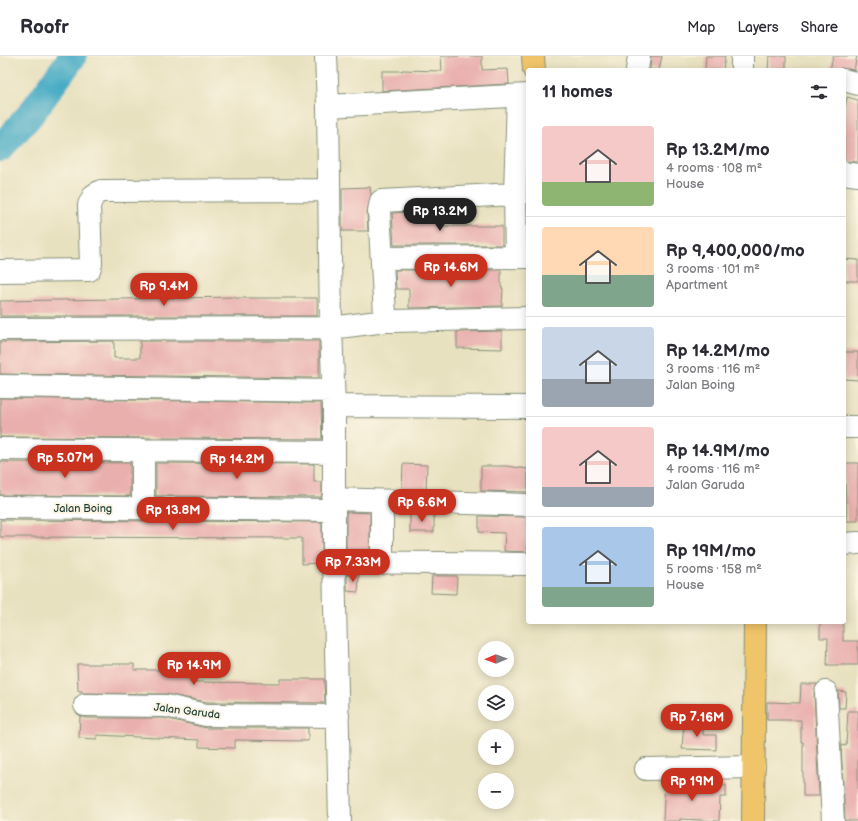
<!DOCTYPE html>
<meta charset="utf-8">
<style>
body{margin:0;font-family:"Balsamiq Sans",sans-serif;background:#f7f7f7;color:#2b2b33;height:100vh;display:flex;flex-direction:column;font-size:15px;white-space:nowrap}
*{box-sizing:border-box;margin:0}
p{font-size:13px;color:#7c7c81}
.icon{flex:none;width:22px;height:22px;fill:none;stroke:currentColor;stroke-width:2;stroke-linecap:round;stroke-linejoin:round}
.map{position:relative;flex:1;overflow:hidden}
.sheet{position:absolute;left:526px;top:12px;width:320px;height:556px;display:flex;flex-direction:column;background:#fff;border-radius:4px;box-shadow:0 2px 10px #0003}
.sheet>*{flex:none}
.needle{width:26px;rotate:269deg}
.buttons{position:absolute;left:478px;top:585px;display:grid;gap:8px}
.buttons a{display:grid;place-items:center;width:36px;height:36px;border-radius:50%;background:#fff;box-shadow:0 2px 10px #0003;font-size:20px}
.price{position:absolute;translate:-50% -34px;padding:0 9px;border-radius:14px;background:#c8321e;color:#fff;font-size:13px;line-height:26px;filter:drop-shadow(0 1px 2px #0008)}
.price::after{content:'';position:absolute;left:50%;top:24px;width:12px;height:9px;margin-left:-6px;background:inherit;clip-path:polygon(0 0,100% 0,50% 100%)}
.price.on{background:#222;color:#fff}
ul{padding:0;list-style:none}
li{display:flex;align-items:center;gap:12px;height:100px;padding:0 16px}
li+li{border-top:1px solid #e1e1e2}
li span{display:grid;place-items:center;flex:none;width:112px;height:80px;border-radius:4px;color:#555}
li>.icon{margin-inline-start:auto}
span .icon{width:48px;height:48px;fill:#fffc;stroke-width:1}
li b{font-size:17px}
h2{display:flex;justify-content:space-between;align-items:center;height:48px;padding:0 16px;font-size:17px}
header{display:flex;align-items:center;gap:24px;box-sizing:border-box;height:56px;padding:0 20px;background:#fff;border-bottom:1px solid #e1e1e2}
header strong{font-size:19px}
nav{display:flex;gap:22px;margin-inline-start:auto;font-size:14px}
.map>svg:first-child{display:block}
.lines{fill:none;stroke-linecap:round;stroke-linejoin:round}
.river{stroke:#44aac4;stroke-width:28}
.building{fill:#e9afad}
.minor-casing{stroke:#848f7a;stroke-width:24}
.major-casing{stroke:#848f7a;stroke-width:24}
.minor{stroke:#fff;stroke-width:22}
.major{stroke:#f0c469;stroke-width:22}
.labels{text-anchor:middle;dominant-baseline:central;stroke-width:4;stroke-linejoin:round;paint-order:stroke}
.street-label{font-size:11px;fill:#1f3d34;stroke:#fcf5e5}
</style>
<header>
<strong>Roofr</strong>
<nav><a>Map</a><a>Layers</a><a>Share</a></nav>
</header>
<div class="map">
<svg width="858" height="765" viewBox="0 0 858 765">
<rect width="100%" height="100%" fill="#fcf5e5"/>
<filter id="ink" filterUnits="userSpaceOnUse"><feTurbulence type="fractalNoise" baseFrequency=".025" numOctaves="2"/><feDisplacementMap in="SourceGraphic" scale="8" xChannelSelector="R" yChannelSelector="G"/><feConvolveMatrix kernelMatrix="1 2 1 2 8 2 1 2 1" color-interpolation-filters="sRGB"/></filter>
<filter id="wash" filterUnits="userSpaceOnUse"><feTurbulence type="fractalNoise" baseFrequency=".012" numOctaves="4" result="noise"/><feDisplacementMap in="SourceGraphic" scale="16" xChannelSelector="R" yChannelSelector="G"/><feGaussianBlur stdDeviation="0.9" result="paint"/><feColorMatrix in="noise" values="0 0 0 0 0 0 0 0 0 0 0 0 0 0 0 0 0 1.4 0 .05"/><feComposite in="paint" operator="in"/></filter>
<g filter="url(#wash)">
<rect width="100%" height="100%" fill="#e8e1bf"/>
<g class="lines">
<path class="river" d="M 0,92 L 30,59 L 73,0"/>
</g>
<g id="blocks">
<path class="building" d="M 441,0 L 482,0 L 482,14 L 508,13 L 509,28 L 382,35 L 382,15 L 402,15 L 402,14 L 442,15 Z
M 651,0 L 662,0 L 659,14 L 650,14 Z
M 706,0 L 725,0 L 723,14 L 705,14 Z
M 769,0 L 786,0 L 786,14 L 768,14 Z
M 833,0 L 857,0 L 854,14 L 841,12 L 837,14 L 830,14 Z
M 847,41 L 858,44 L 858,106 L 844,105 L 844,59 Z
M 370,131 L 371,138 L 367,156 L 368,175 L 342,175 L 342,132 Z
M 437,155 L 437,170 L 502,170 L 502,189 L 394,189 L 392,157 Z
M 844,203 L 858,204 L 858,225 L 844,225 Z
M 395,214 L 501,214 L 501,232 L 503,232 L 502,250 L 409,252 L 409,233 L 396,233 Z
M 235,241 L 235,242 L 317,242 L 317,260 L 0,260 L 0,245 Z
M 502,275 L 502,293 L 457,292 L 457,276 Z
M 114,285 L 114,302 L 140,302 L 140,285 L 319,285 L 319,322 L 0,318 L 0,286 Z
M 844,296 L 858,296 L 858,324 L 844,323 Z
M 0,342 L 321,347 L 322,383 L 0,381 Z
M 0,406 L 130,407 L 130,440 L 0,439 Z
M 156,407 L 314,408 L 314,426 L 322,426 L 322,439 L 321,441 L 156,440 Z
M 844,407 L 858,407 L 858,465 L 847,465 Z
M 403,408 L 427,409 L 426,433 L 402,433 Z
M 481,410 L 506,410 L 528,413 L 528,436 L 481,435 Z
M 346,456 L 370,457 L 370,494 L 346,494 Z
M 410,458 L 434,459 L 434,476 L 410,476 Z
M 479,460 L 528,461 L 528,496 L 504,495 L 505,477 L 479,476 Z
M 0,464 L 322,466 L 322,507 L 302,508 L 302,482 L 0,481 Z
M 347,519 L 359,519 L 358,536 L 347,535 Z
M 432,520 L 457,520 L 456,538 L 431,537 Z
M 820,566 L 843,566 L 843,585 L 858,585 L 858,609 L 827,609 L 828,582 L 820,582 Z
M 77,608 L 134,608 L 134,614 L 195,614 L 195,626 L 280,627 L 280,623 L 324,623 L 325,647 L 207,646 L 166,638 L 82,637 L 82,635 L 78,635 Z
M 801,628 L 817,628 L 814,637 L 819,740 L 803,740 L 803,686 L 801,686 L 801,664 L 767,664 L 767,646 L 800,647 Z
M 838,635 L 846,636 L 845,652 L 839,652 Z
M 848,655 L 858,655 L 858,765 L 845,765 L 841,689 L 846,690 Z
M 80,660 L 85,662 L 165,662 L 206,672 L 308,672 L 308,685 L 235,684 L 235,692 L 199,691 L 199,684 L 97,679 L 97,683 L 79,682 Z
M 684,666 L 703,666 L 703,679 L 716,679 L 716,694 L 682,693 Z
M 665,725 L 679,725 L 679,731 L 703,731 L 703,729 L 726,729 L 726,741 L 720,741 L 719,765 L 680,763 L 680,765 L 663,765 Z"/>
</g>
</g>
<g filter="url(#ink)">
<use href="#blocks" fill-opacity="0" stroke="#848f7a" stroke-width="1"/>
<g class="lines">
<defs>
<path id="minor" d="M 326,0 L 328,50 L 331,272 L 334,350 L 334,506 L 340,765
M 742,0 L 742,14
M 637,14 L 639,0
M 844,24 L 858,28
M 328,50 L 528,39
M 844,117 L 858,119
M 515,138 L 381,145 L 379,155 L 385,259 L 386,265 L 394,265 L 528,262
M 516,201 L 515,138 L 518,40
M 383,202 L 528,201
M 0,215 L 89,214 L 91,208 L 89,149 L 94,139 L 101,135 L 329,134
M 0,273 L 331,272 L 386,265
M 0,330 L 333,335
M 334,350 L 528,351
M 844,371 L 858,371
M 0,393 L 334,396
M 143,394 L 143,452
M 333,443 L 528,449
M 382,445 L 382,507
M 0,451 L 334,454
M 844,488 L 858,487
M 334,506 L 528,508
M 826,636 L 833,765
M 85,649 L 166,650 L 206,659 L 214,659 L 338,660
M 646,713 L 754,711"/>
<path id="major" d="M 533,0 L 534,14
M 753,765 L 755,566"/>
</defs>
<use href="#minor" class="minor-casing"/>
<use href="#major" class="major-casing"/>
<use href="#minor" class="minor"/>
<use href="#major" class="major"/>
</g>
</g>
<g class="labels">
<g class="street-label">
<text x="83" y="452">Jalan Boing</text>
<text transform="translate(187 655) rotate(7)">Jalan Garuda</text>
</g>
</g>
</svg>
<div class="buttons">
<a><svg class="needle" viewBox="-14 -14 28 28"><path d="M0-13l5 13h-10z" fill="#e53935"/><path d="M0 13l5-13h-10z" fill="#7c7c81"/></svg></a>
<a><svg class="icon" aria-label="layers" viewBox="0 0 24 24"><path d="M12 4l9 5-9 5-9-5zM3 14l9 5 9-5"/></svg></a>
<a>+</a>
<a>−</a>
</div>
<b class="price on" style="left:440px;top:176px">Rp 13.2M</b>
<b class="price" style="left:451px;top:232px">Rp 14.6M</b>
<b class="price" style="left:164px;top:251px">Rp 9.4M</b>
<b class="price" style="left:65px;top:423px">Rp 5.07M</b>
<b class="price" style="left:237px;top:424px">Rp 14.2M</b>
<b class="price" style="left:422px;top:467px">Rp 6.6M</b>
<b class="price" style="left:173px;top:475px">Rp 13.8M</b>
<b class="price" style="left:353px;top:527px">Rp 7.33M</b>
<b class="price" style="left:194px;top:630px">Rp 14.9M</b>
<b class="price" style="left:697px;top:682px">Rp 7.16M</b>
<b class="price" style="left:692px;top:746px">Rp 19M</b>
<section class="sheet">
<h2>11 homes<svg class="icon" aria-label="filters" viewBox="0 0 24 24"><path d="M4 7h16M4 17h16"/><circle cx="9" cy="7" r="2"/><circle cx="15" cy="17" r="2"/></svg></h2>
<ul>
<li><span style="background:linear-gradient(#f6c9c9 70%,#8fb573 0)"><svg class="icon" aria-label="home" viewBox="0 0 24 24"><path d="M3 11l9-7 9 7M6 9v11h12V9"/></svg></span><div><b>Rp 13.2M/mo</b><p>4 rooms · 108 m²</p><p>House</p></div></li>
<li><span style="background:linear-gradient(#ffd9b3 60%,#7fa58c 0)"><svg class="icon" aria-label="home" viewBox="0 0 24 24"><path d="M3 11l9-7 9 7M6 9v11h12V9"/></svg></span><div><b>Rp 9,400,000/mo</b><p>3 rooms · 101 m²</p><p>Apartment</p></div></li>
<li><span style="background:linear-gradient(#c9d6e8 65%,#9aa5b1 0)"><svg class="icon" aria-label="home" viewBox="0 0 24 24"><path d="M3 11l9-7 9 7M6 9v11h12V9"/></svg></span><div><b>Rp 14.2M/mo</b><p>3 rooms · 116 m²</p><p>Jalan Boing</p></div></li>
<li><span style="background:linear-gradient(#f6c9c9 75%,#9aa5b1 0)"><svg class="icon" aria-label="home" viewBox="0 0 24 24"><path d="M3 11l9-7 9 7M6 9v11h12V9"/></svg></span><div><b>Rp 14.9M/mo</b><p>4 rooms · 116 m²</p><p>Jalan Garuda</p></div></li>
<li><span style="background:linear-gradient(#a9c7e8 75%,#7fa58c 0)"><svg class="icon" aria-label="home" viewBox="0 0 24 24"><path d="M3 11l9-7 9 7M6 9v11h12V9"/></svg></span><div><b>Rp 19M/mo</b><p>5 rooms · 158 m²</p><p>House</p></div></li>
</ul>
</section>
</div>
